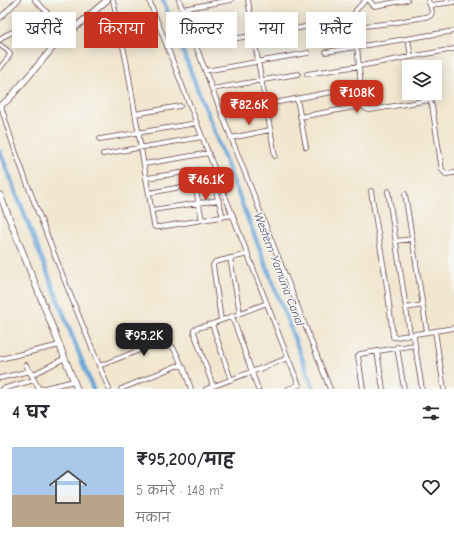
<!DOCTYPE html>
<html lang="hi">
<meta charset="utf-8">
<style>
body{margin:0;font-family:"Comic Neue","Playpen Sans Deva",sans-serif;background:#f2f2f3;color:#2b2b33;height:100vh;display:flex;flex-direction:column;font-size:15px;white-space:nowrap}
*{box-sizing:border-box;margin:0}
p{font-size:13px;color:#7c7c81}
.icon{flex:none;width:22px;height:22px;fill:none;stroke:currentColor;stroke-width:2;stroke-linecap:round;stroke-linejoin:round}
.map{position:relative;height:389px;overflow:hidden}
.side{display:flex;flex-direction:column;background:#fff;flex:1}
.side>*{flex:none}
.banner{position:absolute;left:12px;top:12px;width:430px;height:36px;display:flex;gap:8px}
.controls{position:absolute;left:402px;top:60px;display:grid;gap:8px}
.controls a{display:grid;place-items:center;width:40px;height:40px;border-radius:0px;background:#fff;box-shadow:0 2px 10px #0003;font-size:20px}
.price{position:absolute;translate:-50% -34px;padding:0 9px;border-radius:8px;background:#c8321e;color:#fff;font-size:13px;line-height:26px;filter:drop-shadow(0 1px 2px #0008)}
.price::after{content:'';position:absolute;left:50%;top:24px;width:12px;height:9px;margin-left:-6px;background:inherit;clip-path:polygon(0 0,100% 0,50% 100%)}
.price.selected{background:#222;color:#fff}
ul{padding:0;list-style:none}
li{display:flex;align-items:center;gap:12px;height:100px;padding:0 12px}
li span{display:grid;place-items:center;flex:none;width:112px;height:80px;border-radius:0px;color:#555}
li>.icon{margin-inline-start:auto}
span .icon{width:48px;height:48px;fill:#fffc;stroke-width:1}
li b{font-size:17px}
h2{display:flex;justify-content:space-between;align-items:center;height:48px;padding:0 12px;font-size:17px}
.pill{padding:0 14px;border-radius:0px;background:#fff;box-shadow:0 2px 10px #0003;font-size:14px;line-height:36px}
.pill.selected{background:#c8321e;color:#fff}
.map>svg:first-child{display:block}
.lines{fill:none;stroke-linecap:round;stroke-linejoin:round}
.canal{stroke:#69a5da;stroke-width:4.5}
.minor-casing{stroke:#633d44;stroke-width:5.5}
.secondary-casing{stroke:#633d44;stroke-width:7}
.minor{stroke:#fff;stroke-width:4}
.secondary{stroke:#fff;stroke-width:5.5}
.labels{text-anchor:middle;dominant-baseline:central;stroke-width:3;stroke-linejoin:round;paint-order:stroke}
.water-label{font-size:12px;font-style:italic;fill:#565571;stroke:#f6f6f2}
</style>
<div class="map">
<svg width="454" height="389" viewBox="0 0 454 389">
<rect width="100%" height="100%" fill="#f6f6f2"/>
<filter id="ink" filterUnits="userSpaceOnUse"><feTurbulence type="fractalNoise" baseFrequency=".025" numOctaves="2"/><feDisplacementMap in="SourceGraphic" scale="8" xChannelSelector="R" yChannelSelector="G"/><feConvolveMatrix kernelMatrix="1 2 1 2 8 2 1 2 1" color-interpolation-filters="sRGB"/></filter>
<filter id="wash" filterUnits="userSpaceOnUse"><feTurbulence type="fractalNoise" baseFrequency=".012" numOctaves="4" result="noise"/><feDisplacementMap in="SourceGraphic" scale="16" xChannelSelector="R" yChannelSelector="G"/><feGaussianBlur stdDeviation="0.9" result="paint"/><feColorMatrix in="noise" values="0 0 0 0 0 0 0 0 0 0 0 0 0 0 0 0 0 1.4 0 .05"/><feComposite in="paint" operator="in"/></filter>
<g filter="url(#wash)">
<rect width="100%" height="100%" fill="#f1e6cf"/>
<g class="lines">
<path class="canal" d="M 163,0 L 314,389
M 0,152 L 93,389"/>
</g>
</g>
<g filter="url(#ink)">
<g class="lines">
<defs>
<path id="minor" d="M 35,0 L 46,11 L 51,19 L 67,35
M 113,0 L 127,65 L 154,225 L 155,227 L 160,227 L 233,215
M 149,0 L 288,358 L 206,389
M 179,0 L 212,89 L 330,389
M 248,0 L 258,61 L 275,156
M 369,0 L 373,5 L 375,6 L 407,0
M 428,0 L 429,3 L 432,5 L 454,2
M 182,9 L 231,0
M 0,18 L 18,0
M 355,27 L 392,23 L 430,16 L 431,15 L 432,12 L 430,5
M 408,39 L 411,57
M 0,40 C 6,33 10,34 17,30 C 21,27 22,23 27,23 L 56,44
M 0,45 L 8,51 L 10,54 L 8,58 L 0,68
M 196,45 L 311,26
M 326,52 L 454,31
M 205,71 L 308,53
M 307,74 L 365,65 L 454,49
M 212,89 L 298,74
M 297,99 L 306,147
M 360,104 L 366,109 L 370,110 L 430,100 L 432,106 L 442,170 L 446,174 L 454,173
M 1,105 C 11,144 26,180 40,217 C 62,275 85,332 109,389
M 222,113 L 321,94 L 361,87
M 135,114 L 180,106
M 300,117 L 355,107 L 360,104 L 361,100 L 361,87 L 354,15 L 356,10 L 366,0
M 231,138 L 270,130
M 100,139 L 197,123
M 103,154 L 202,137
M 144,164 L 209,153
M 147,178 L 199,170
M 213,181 L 223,217
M 195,185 L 202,220
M 371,191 L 387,287 L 393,337 L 396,337 L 454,328
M 388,191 L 410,334 L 414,337 L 415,345
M 149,193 L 219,180
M 405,194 L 427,332
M 152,210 L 219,200
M 396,241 L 412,239
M 230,258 L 240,313
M 406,308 L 423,305
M 232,316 L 258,389
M 221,320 L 213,265 L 215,262 L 248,254
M 212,324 L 267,303
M 435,331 L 444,389
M 397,347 L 404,389
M 377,351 L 383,389
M 0,359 L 60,345
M 26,365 L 39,389
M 99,366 L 163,341 C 174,343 178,357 182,366
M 32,375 L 65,358
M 0,378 L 30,371
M 213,386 L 194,332 L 194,330 L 197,328 L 212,324 L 231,380
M 2,389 L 34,380
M 40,389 L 74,381
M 121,389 L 176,366 L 182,366 L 184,368 L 191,389
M 288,389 L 299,385 L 288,358
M 363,389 L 358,356 L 360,354 L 415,345 L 422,389"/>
<path id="secondary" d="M 0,106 L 9,99 L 56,44 L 107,0
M 0,195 L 77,389"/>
</defs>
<use href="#minor" class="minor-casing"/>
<use href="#secondary" class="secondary-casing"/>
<use href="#minor" class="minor"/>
<use href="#secondary" class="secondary"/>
</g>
</g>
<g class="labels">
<g class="water-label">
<text transform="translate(279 269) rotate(69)">Western Yamuna Canal</text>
</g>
</g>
</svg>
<div class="controls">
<a><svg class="icon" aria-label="layers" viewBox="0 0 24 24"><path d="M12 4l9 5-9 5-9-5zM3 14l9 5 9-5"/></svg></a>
</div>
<b class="price" style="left:357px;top:114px">₹108K</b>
<b class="price" style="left:249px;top:126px">₹82.6K</b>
<b class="price" style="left:206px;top:201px">₹46.1K</b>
<b class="price selected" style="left:144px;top:357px">₹95.2K</b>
<div class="banner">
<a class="pill">खरीदें</a>
<a class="pill selected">किराया</a>
<a class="pill">फ़िल्टर</a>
<a class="pill">नया</a>
<a class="pill">फ़्लैट</a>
</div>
</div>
<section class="side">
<h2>4 घर<svg class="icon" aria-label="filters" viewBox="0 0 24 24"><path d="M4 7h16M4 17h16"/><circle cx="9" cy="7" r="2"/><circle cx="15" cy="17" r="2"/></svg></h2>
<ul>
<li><span style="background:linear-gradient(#a9c7e8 60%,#b9a48a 0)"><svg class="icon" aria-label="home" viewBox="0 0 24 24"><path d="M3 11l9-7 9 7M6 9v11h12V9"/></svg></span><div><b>₹95,200/माह</b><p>5 कमरे · 148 m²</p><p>मकान</p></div><svg class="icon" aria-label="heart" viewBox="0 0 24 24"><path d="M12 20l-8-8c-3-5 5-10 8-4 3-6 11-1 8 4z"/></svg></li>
</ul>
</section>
